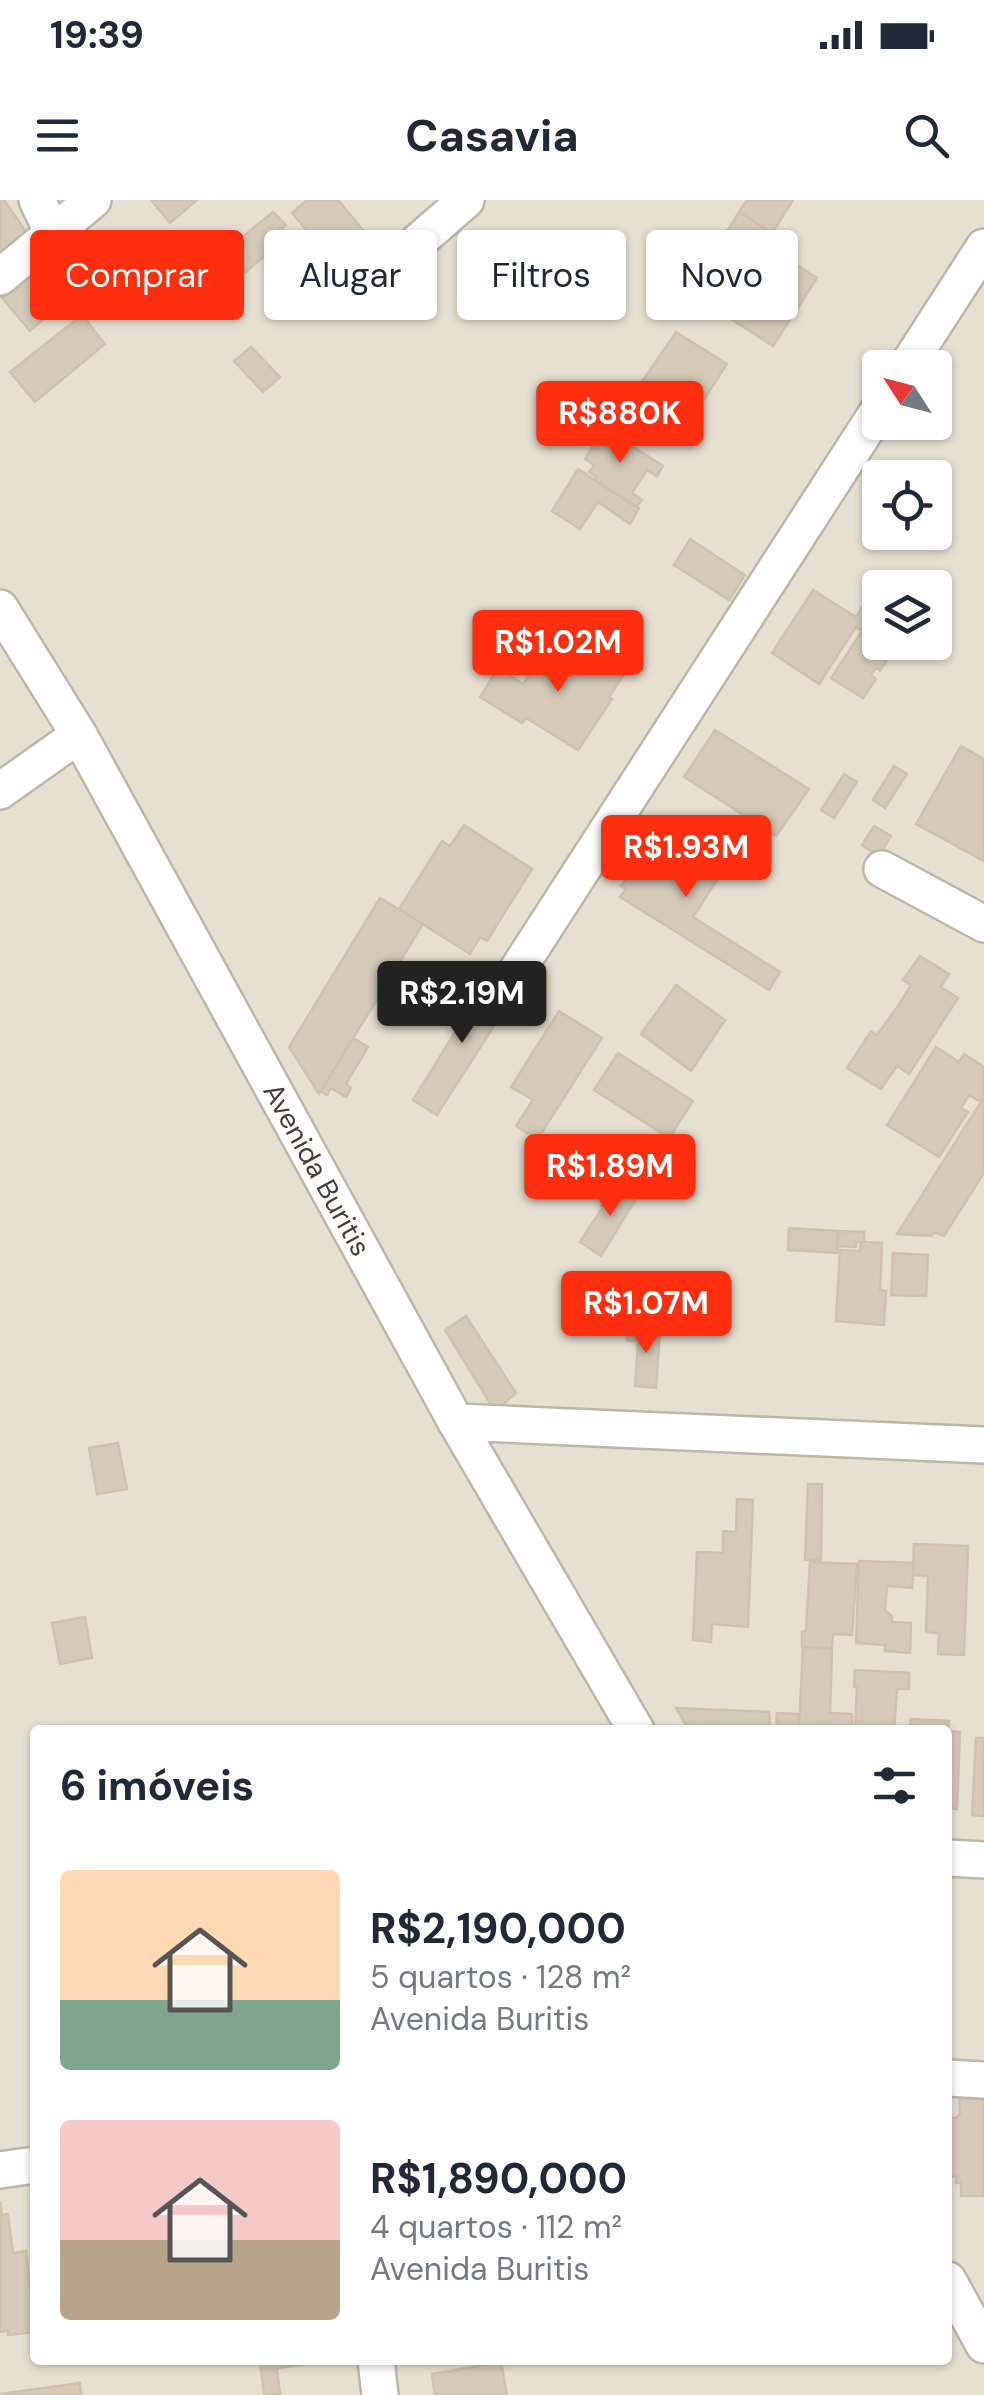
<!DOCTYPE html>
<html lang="pt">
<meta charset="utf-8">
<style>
body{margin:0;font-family:"DM Sans",sans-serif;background:#f2f2f3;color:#1f2937;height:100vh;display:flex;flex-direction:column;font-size:38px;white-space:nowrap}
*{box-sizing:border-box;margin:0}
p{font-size:32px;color:#747a83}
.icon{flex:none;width:55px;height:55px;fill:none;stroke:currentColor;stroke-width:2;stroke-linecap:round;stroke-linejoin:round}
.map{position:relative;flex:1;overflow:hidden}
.sheet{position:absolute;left:30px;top:1525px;width:922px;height:640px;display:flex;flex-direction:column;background:#fff;border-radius:10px;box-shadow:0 2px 8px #0004}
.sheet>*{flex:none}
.hud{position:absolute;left:30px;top:30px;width:925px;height:90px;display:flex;gap:20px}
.needle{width:65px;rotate:306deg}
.fabs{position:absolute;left:862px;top:150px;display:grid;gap:20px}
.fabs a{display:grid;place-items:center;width:90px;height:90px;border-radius:10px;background:#fff;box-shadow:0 2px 8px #0004;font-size:50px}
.price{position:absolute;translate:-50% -85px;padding:0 22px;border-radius:10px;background:#ff2e0f;color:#fff;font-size:32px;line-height:65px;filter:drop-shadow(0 2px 5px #0008)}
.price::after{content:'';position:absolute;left:50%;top:60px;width:30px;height:22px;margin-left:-15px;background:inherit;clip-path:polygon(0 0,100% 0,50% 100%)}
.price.active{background:#222;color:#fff}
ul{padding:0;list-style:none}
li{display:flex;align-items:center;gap:30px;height:250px;padding:0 30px}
li span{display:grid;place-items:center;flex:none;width:280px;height:200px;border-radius:10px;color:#555}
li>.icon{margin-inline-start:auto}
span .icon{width:120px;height:120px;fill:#fffc;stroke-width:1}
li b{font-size:42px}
h2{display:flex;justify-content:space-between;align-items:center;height:120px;padding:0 30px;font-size:42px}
.chip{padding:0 35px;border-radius:10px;background:#fff;box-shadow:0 2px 8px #0004;font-size:35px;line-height:90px}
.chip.active{background:#ff2e0f;color:#fff}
.status{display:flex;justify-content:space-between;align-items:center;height:70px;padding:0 50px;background:#fff;direction:ltr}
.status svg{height:28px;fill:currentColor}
header{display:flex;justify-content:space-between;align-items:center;height:130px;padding:0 30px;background:#fff;font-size:45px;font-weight:700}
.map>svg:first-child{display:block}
.residential{fill:#e7e0d2;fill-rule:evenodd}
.building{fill:#d5cab9;stroke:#d0c1ac;stroke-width:2.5}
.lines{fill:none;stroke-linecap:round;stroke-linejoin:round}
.minor-casing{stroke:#bfb6a7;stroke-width:40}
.minor{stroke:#fff;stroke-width:35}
.labels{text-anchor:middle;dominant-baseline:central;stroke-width:8;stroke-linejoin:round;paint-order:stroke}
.street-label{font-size:28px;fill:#463e34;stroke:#fff}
</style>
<div class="status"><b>19:39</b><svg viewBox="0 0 49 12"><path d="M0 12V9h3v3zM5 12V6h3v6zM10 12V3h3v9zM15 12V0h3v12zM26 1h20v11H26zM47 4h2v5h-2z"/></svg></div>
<header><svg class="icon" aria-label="menu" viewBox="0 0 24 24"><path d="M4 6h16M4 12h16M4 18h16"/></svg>Casavia<svg class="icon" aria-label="search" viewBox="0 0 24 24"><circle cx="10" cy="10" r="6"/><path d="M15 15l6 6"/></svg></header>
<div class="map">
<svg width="984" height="2195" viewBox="0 0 984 2195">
<rect width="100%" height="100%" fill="#f3eee4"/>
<path class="residential" d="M 0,0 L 984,0 L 984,2195 L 0,2195 ZM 880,168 L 935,168 L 935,222 L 880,222 ZM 880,278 L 935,278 L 935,332 L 880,332 ZM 880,388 L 935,388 L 935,442 L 880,442 ZM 35,1530 L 948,1530 L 948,2160 L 35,2160 Z"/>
<path class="building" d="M 0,0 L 4,0 L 27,33 L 4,52 L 0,47 Z
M 151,0 L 197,0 L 170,23 Z
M 307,0 L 338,0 L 368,36 L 334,64 L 292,13 Z
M 747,0 L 793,0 L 772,33 L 739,12 Z
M 273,12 L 286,25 L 266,40 L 273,49 L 216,97 L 210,91 L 196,103 L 182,86 Z
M 739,12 L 764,28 L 757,39 L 817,78 L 773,146 L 709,105 L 706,108 L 687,96 Z
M 43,64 L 70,96 L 30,131 L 2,98 Z
M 82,115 L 105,144 L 35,202 L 10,172 Z
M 676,132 L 727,164 L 692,218 L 680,217 L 637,189 Z
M 251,147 L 280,177 L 263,192 L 234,161 Z
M 604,228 L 663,266 L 657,276 L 647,270 L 632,293 L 642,300 L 636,307 L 594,280 L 597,277 L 589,272 L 594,265 L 585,259 Z
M 578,269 L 639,308 L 630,324 L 598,302 L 580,329 L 552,311 Z
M 690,339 L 745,375 L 729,400 L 674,365 Z
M 813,390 L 856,417 L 862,407 L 880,419 L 880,442 L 899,442 L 880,471 L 876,468 L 871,475 L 876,479 L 863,498 L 831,478 L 862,431 L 856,427 L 819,484 L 772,453 Z
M 572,443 L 623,476 L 609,497 L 612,499 L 578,550 L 526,518 L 522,523 L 480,497 L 498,468 L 523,484 L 542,455 L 558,465 Z
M 715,530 L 809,589 L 776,636 L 684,577 Z
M 961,546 L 984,559 L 984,661 L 916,624 Z
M 894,566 L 907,574 L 885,608 L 873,600 Z
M 844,574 L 857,582 L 834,618 L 821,610 Z
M 464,625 L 532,669 L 487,741 L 480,737 L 470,754 L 399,709 L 442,641 L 450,646 Z
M 874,626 L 891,636 L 879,656 L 862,645 Z
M 660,627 L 724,669 L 693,717 L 780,772 L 769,790 L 620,697 L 626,689 L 621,686 Z
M 380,698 L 423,724 L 319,894 L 289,847 Z
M 920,756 L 949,774 L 941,787 L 958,798 L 909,874 L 897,866 L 881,889 L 847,868 L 871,831 L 877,835 L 898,806 L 911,785 L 903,780 Z
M 494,769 L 511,779 L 488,815 L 497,821 L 437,915 L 413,900 Z
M 676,785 L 725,820 L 691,871 L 641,834 Z
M 559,811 L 602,838 L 537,940 L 516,926 L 533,900 L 511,887 Z
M 353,838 L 368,847 L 346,884 L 351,888 L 346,897 L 331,888 L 327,895 L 321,891 Z
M 936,847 L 959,862 L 964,854 L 984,867 L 984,897 L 981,902 L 969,895 L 961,908 L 968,912 L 939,957 L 887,925 Z
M 618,853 L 693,901 L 669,938 L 594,890 Z
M 984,897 L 984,973 L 944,1036 L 934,1032 L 932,1036 L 897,1034 Z
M 620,982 L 639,994 L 601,1056 L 580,1042 L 603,1007 L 601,1006 Z
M 789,1028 L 838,1031 L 837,1053 L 788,1050 Z
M 838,1031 L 864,1032 L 864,1042 L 882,1043 L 880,1090 L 886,1091 L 884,1125 L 836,1121 L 840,1050 L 860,1051 L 861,1042 L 856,1042 L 856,1047 L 838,1046 Z
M 893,1053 L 928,1055 L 926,1096 L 891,1095 Z
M 466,1116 L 516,1193 L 495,1211 L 445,1130 Z
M 627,1129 L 660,1131 L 656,1188 L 635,1186 L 638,1141 L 627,1141 Z
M 118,1243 L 127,1289 L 97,1294 L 89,1248 Z
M 808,1284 L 822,1284 L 821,1360 L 805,1360 Z
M 737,1299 L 753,1300 L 748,1427 L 712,1424 L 711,1442 L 693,1440 L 697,1352 L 723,1353 L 723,1331 L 736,1332 Z
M 914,1344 L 968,1346 L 964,1455 L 938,1454 L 939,1433 L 926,1432 L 928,1376 L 913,1375 Z
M 859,1361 L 914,1363 L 912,1388 L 887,1386 L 885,1410 L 892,1416 L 892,1422 L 911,1423 L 910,1453 L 885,1451 L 885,1445 L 856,1443 Z
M 810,1362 L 857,1364 L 852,1435 L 833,1434 L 832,1448 L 802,1447 L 802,1432 L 806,1431 Z
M 85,1417 L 92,1458 L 60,1464 L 52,1423 Z
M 803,1447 L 832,1449 L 830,1513 L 852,1514 L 852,1530 L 799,1530 Z
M 855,1470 L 909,1473 L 909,1489 L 897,1489 L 894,1530 L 855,1530 L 857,1487 L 854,1487 Z
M 676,1508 L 769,1512 L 770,1530 L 689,1530 Z
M 777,1513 L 799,1514 L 799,1530 L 776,1530 Z
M 911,1519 L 949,1521 L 948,1531 L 960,1532 L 957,1609 L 948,1608 L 948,1530 L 910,1530 Z
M 976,1538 L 984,1538 L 984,1616 L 972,1615 Z
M 959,1898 L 984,1899 L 984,1996 L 961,1996 L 961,1983 L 956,1983 L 956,1976 L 949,1977 L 948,1918 L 956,1918 L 960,1914 Z
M 0,2001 L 2,2015 L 8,2014 L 13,2053 L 26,2051 L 35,2132 L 8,2135 L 8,2131 L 0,2132 Z
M 260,2160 L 313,2160 L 314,2163 L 277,2168 L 280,2195 L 264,2195 Z
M 501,2162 L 507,2195 L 435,2195 L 432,2174 Z
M 80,2183 L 81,2195 L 0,2195 L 0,2194 Z"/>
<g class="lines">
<defs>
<g id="minor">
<path d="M 37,0 L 53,33"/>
<path d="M 0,77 L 93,0"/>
<path d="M 357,95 L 466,0"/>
<path d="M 906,168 L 984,47"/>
<path id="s1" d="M 0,408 L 79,535 L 456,1222 L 636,1530"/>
<path d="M 0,591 L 79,535"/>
<path d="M 882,669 L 984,724"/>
<path d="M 516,772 L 880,208"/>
<path d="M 456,1222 L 984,1245"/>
<path d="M 948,1658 L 984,1660"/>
<path d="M 948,1878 L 984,1880"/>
<path d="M 0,1970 L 35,1965"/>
<path d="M 948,2080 L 984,2145"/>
<path d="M 376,2160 L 380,2195"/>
</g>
</defs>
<use href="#minor" class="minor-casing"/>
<use href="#minor" class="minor"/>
</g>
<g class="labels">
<g class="street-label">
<text stroke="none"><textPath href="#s1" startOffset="645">Avenida Buritis</textPath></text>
</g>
</g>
</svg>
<div class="fabs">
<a><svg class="needle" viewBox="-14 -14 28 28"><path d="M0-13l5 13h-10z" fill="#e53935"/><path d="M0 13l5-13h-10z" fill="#747a83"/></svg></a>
<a><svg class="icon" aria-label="locate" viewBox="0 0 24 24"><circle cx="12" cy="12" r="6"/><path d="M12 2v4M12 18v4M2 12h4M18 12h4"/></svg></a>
<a><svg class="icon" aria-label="layers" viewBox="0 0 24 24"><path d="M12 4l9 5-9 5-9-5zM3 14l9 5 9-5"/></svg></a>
</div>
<b class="price" style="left:620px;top:266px">R$880K</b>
<b class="price" style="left:558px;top:495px">R$1.02M</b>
<b class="price" style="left:686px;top:700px">R$1.93M</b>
<b class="price active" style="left:462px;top:846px">R$2.19M</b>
<b class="price" style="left:610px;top:1019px">R$1.89M</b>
<b class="price" style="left:646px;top:1156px">R$1.07M</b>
<div class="hud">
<a class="chip active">Comprar</a>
<a class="chip">Alugar</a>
<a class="chip">Filtros</a>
<a class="chip">Novo</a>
</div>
<section class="sheet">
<h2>6 imóveis<svg class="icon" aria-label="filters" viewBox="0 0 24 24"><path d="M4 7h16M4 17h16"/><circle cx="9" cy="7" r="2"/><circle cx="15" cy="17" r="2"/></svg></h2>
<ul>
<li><span style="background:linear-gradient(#ffd9b3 65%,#7fa58c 0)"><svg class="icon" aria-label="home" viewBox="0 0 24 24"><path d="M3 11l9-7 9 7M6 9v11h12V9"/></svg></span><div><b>R$2,190,000</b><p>5 quartos · 128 m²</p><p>Avenida Buritis</p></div></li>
<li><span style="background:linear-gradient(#f6c9c9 60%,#b9a48a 0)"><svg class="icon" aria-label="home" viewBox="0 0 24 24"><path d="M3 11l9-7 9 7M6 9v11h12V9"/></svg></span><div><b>R$1,890,000</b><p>4 quartos · 112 m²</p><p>Avenida Buritis</p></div></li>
</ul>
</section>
</div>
